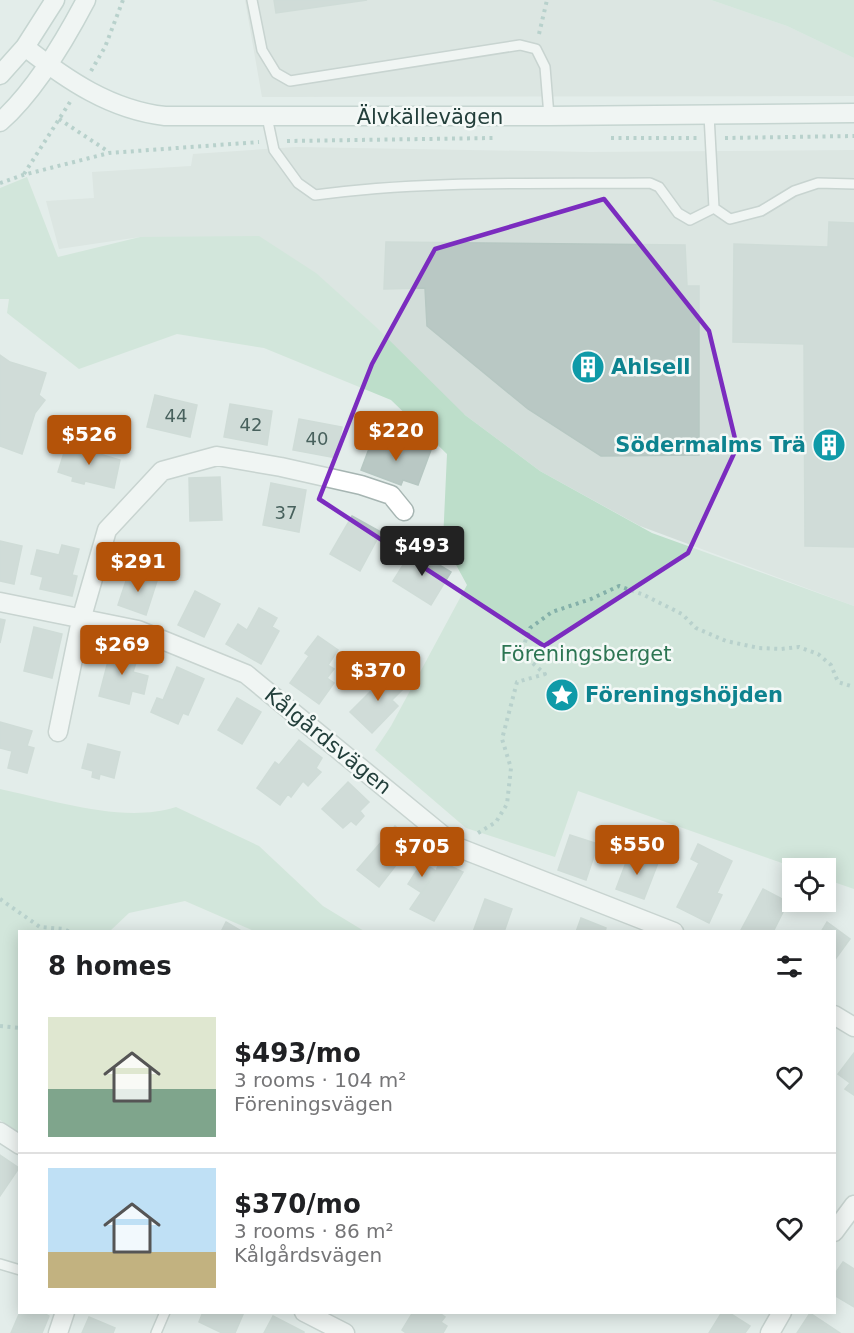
<!DOCTYPE html>
<meta charset="utf-8">
<style>
body{margin:0;font-family:"DejaVu Sans",sans-serif;background:#f2f2f2;color:#202124;height:100vh;display:flex;flex-direction:column;font-size:22px;white-space:nowrap}
*{box-sizing:border-box;margin:0}
p{font-size:20px;color:#757577}
.icon{flex:none;width:33px;height:33px;fill:none;stroke:currentColor;stroke-width:2;stroke-linecap:round;stroke-linejoin:round}
.map{position:relative;flex:1;overflow:hidden}
.sheet{position:absolute;left:18px;top:930px;width:818px;height:384px;display:flex;flex-direction:column;background:#fff;border-radius:0px;box-shadow:0 3px 15px #0003}
.sheet>*{flex:none}
.buttons{position:absolute;left:782px;top:858px;display:grid;gap:12px}
.buttons a{display:grid;place-items:center;width:54px;height:54px;border-radius:0px;background:#fff;box-shadow:0 3px 15px #0003;font-size:30px}
.price{position:absolute;translate:-50% -51px;padding:0 14px;border-radius:6px;background:#b45309;color:#fff;font-size:20px;line-height:39px;filter:drop-shadow(0 2px 3px #0008)}
.price::after{content:'';position:absolute;left:50%;top:36px;width:18px;height:14px;margin-left:-9px;background:inherit;clip-path:polygon(0 0,100% 0,50% 100%)}
.price.current{background:#222;color:#fff}
ul{padding:0;list-style:none}
li{display:flex;align-items:center;gap:18px;height:150px;padding:0 30px}
li+li{border-top:2px solid #e0e0e0}
li span{display:grid;place-items:center;flex:none;width:168px;height:120px;border-radius:0px;color:#555}
li>.icon{margin-inline-start:auto}
span .icon{width:72px;height:72px;fill:#fffc;stroke-width:1}
li b{font-size:26px}
h2{display:flex;justify-content:space-between;align-items:center;height:72px;padding:0 30px;font-size:26px}
.map>svg:first-child{display:block}
.built{fill:#d2ddd9}
.green{fill:#bddeca}
.building{fill:#b9c8c4;stroke:#b6c7c2;stroke-width:1.5}
.lines{fill:none;stroke-linecap:round;stroke-linejoin:round}
.lane-casing{stroke:#a6b5b2;stroke-width:12}
.street-casing{stroke:#a6b5b2;stroke-width:21}
.secondary-casing{stroke:#a2b9b4;stroke-width:21}
.path{stroke:#84b0a9;stroke-width:4;stroke-dasharray:3 4.5;stroke-linecap:butt}
.lane{stroke:#fff;stroke-width:9}
.street{stroke:#fff;stroke-width:18}
.secondary{stroke:#fff;stroke-width:18}
.marked{fill:none;stroke:#7b2cbf;stroke-width:4.5;stroke-linejoin:round}
.labels{text-anchor:middle;dominant-baseline:central;stroke-width:5;stroke-linejoin:round;paint-order:stroke}
.number-label{font-size:18px;fill:#48615d}
.street-label{font-size:21px;fill:#233f3b;stroke:#f4f9f7}
.culture-label{font-size:21px;font-weight:bold;fill:#0d838f;stroke:#f4f9f7;text-anchor:start}
.park-label{font-size:21px;fill:#2d7553;stroke:#f4f9f7}
</style>
<div class="map">
<svg width="854" height="1333" viewBox="0 0 854 1333">
<rect width="100%" height="100%" fill="#e3edea"/>
<path class="built" d="M 245,0 L 711,0 L 787,26 L 854,58 L 854,96 L 262,97 Z
M 296,147 L 590,152 L 854,150 L 854,606 L 640,526 L 540,471 L 465,415 L 140,237 L 59,249 L 46,201 L 94,198 L 92,172 L 191,166 L 193,154 Z"/>
<path class="green" d="M 711,0 L 854,0 L 854,58 L 787,26 Z
M 27,177 L 58,257 L 140,237 L 259,236 L 316,273 L 376,327 L 465,415 L 540,471 L 652,533 L 854,606 L 854,889 L 825,879 L 825,868 L 796,868 L 578,791 L 555,857 L 466,828 L 375,750 L 391,726 L 467,585 L 443,541 L 447,454 L 391,400 L 264,348 L 177,334 L 79,369 L 7,313 L 9,299 L 0,299 L 0,188 Z
M 0,789 C 53,800 123,824 176,807 L 259,846 L 323,906 L 364,931 L 254,931 L 185,901 L 129,913 L 110,931 L 20,932 L 19,1134 L 0,1120 Z"/>
<path class="building" d="M 274,0 L 367,0 L 276,13 Z
M 829,222 L 854,223 L 854,547 L 805,546 L 804,344 L 733,342 L 734,244 L 828,247 Z
M 386,242 L 685,245 L 687,286 L 699,286 L 699,455 L 601,456 L 528,409 L 427,326 L 425,288 L 384,289 Z
M 0,355 L 10,362 L 46,373 L 39,395 L 45,400 L 35,413 L 22,454 L 0,446 Z
M 155,395 L 197,405 L 190,437 L 147,427 Z
M 230,404 L 272,411 L 267,445 L 224,437 Z
M 299,419 L 342,427 L 336,458 L 293,450 Z
M 373,438 L 407,451 L 410,442 L 431,450 L 418,485 L 403,480 L 401,485 L 361,470 Z
M 67,443 L 84,445 L 83,449 L 120,460 L 114,488 L 85,481 L 84,484 L 72,481 L 73,477 L 58,472 Z
M 220,477 L 222,520 L 190,521 L 189,478 Z
M 271,483 L 306,490 L 299,532 L 263,525 Z
M 352,516 L 381,532 L 360,571 L 330,554 Z
M 0,541 L 22,546 L 14,584 L 0,581 Z
M 62,545 L 79,549 L 72,575 L 77,576 L 72,596 L 40,589 L 43,577 L 31,574 L 37,550 L 59,555 Z
M 413,549 L 451,572 L 431,605 L 393,581 Z
M 129,572 L 157,581 L 146,615 L 118,605 Z
M 195,591 L 220,604 L 204,637 L 178,625 Z
M 259,608 L 277,618 L 272,627 L 279,631 L 261,664 L 226,644 L 238,624 L 247,630 Z
M 0,619 L 5,620 L 0,643 Z
M 34,627 L 62,634 L 52,678 L 24,671 Z
M 318,636 L 338,650 L 328,665 L 334,669 L 327,678 L 334,683 L 319,704 L 290,683 L 309,656 L 305,653 Z
M 112,646 L 139,653 L 133,672 L 148,676 L 144,694 L 132,691 L 129,704 L 99,696 Z
M 177,667 L 204,679 L 188,715 L 183,713 L 178,724 L 151,712 L 157,698 L 163,700 Z
M 384,669 L 404,688 L 392,700 L 398,706 L 372,733 L 350,712 L 374,688 L 369,683 Z
M 237,698 L 261,712 L 242,744 L 218,730 Z
M 0,722 L 32,731 L 27,746 L 34,748 L 27,773 L 8,768 L 12,751 L 0,748 Z
M 299,740 L 322,758 L 316,768 L 321,772 L 308,786 L 303,781 L 291,797 L 288,794 L 280,805 L 257,788 L 275,762 L 279,765 Z
M 88,744 L 120,752 L 114,778 L 100,774 L 99,779 L 92,777 L 93,771 L 82,768 Z
M 348,782 L 369,802 L 360,811 L 364,816 L 356,825 L 351,821 L 343,828 L 322,809 Z
M 395,826 L 415,842 L 407,852 L 412,856 L 406,865 L 400,860 L 379,887 L 357,870 Z
M 570,835 L 598,844 L 586,880 L 558,870 Z
M 698,844 L 732,861 L 717,893 L 722,895 L 709,923 L 677,907 L 699,863 L 691,859 Z
M 630,852 L 658,863 L 644,899 L 616,889 Z
M 440,861 L 463,872 L 434,921 L 410,909 L 436,871 Z
M 422,862 L 436,871 L 422,893 L 408,884 Z
M 763,889 L 788,902 L 773,932 L 740,932 Z
M 485,899 L 512,909 L 504,932 L 473,932 Z
M 581,918 L 606,928 L 605,932 L 576,932 Z
M 226,922 L 243,932 L 221,932 Z
M 827,922 L 850,939 L 834,961 L 834,932 L 821,932 Z
M 854,1053 L 854,1095 L 845,1089 L 850,1083 L 838,1074 Z
M 0,1155 L 19,1168 L 0,1196 Z
M 843,1262 L 854,1269 L 854,1307 L 834,1295 L 834,1275 Z
M 20,1312 L 42,1312 L 49,1316 L 42,1333 L 11,1333 Z
M 203,1312 L 244,1312 L 235,1333 L 222,1333 L 199,1322 Z
M 413,1312 L 438,1312 L 445,1317 L 441,1322 L 447,1326 L 443,1333 L 406,1333 L 402,1330 Z
M 722,1312 L 728,1312 L 750,1326 L 745,1333 L 709,1333 Z
M 810,1313 L 840,1333 L 797,1333 Z
M 273,1316 L 304,1332 L 304,1333 L 264,1333 Z
M 89,1317 L 115,1328 L 113,1333 L 82,1333 Z"/>
<g class="lines">
<defs>
<path id="lane" d="M 252,0 L 262,50 L 276,73 L 290,81 L 520,45 L 536,49 L 545,67 L 549,116
M 709,115 L 714,208 L 730,219 L 761,211 L 794,191 L 818,183 L 854,184
M 267,117 L 274,150 L 298,183 L 315,195 C 423,180 541,184 650,183 L 659,187 L 678,213 L 690,220 L 714,208
M 0,1264 L 20,1270
M 156,1333 L 165,1312"/>
<path id="street" d="M 0,602 L 138,630 L 246,674 L 457,847 L 674,932
M 58,732 L 81,620 L 107,530 L 162,471 L 217,456 L 281,467 L 361,485 L 391,495 L 404,511
M 834,1015 L 854,1027
M 0,1132 L 20,1145
M 834,1232 L 854,1205
M 304,1312 L 345,1333
M 58,1333 L 65,1312
M 770,1333 L 782,1312"/>
<path id="secondary" d="M 25,47 C 67,80 111,110 165,116 L 549,116 L 854,113
M 0,75 L 25,47 L 55,0
M 0,122 C 34,92 65,40 86,0"/>
</defs>
<use href="#lane" class="lane-casing"/>
<use href="#street" class="street-casing"/>
<use href="#secondary" class="secondary-casing"/>
<path class="path" d="M 539,34 L 547,0
M 91,71 L 105,47 L 123,0
M 59,119 L 109,152
M 611,138 L 697,138
M 725,138 L 854,136
M 287,141 L 493,138
M 24,174 L 70,102
M 0,183 L 23,175 L 109,153 L 259,142
M 478,833 L 496,822 L 507,804 L 511,768 L 502,739 L 517,682 L 545,674 L 521,653 L 530,628 L 552,612 L 591,599 L 619,586 L 644,595 L 682,614 L 696,628 L 726,641 L 759,648 L 781,649 L 799,647 L 818,654 L 831,665 L 838,682 L 854,687
M 0,899 L 40,927 L 64,929 L 70,932
M 0,1026 L 20,1028"/>
<use href="#lane" class="lane"/>
<use href="#street" class="street"/>
<use href="#secondary" class="secondary"/>
</g>
<path d="M0 0H854V1333H0ZM 604,199 L 709,331 L 737,447 L 688,553 L 544,646 L 319,499 L 372,364 L 435,249 Z" fill="#e3edea" fill-opacity=".55" fill-rule="evenodd"/>
<path class="marked" d="M 604,199 L 709,331 L 737,447 L 688,553 L 544,646 L 319,499 L 372,364 L 435,249 Z"/>
<defs>
<symbol id="building-disc" viewBox="-11 -11 22 22"><circle r="9.5" fill="#0f9aa8" stroke="#f4f9f7"/><path d="M-4-6H4V6H1V3H-1V6H-4ZM-2.5-4.3h1.7v1.8h-1.7ZM.8-4.3h1.7v1.8H.8ZM-2.5-1h1.7V.8h-1.7ZM.8-1h1.7V.8H.8Z" fill="#fff"/></symbol>
<symbol id="sight-disc" viewBox="-11 -11 22 22"><circle r="9.5" fill="#0f9aa8" stroke="#f4f9f7"/><path d="M0-6L1.8-2.2L6-1.7L2.9 1.2L3.7 5.4L0 3.3L-3.7 5.4L-2.9 1.2L-6-1.7L-1.8-2.2Z" fill="#fff"/></symbol>
</defs>
<g fill-rule="evenodd">
<use href="#building-disc" x="569" y="348" width="38" height="38"/>
<use href="#building-disc" x="810" y="426" width="38" height="38"/>
<use href="#sight-disc" x="543" y="676" width="38" height="38"/>
</g>
<g class="labels">
<g class="number-label">
<text x="176" y="415">44</text>
<text x="251" y="424">42</text>
<text x="317" y="438">40</text>
<text x="286" y="512">37</text>
</g>
<g class="street-label">
<text x="430" y="117">Älvkällevägen</text>
<text transform="translate(328 741) rotate(39)">Kålgårdsvägen</text>
</g>
<g class="culture-label">
<text x="611" y="367">Ahlsell</text>
<text x="806" y="445" text-anchor="end">Södermalms Trä</text>
<text x="585" y="695">Föreningshöjden</text>
</g>
<g class="park-label">
<text x="586" y="654">Föreningsberget</text>
</g>
</g>
</svg>
<div class="buttons">
<a><svg class="icon" aria-label="locate" viewBox="0 0 24 24"><circle cx="12" cy="12" r="6"/><path d="M12 2v4M12 18v4M2 12h4M18 12h4"/></svg></a>
</div>
<b class="price" style="left:396px;top:462px">$220</b>
<b class="price" style="left:89px;top:466px">$526</b>
<b class="price current" style="left:422px;top:577px">$493</b>
<b class="price" style="left:138px;top:593px">$291</b>
<b class="price" style="left:122px;top:676px">$269</b>
<b class="price" style="left:378px;top:702px">$370</b>
<b class="price" style="left:637px;top:876px">$550</b>
<b class="price" style="left:422px;top:878px">$705</b>
<section class="sheet">
<h2>8 homes<svg class="icon" aria-label="filters" viewBox="0 0 24 24"><path d="M4 7h16M4 17h16"/><circle cx="9" cy="7" r="2"/><circle cx="15" cy="17" r="2"/></svg></h2>
<ul>
<li><span style="background:linear-gradient(#dfe7d0 60%,#7fa58c 0)"><svg class="icon" aria-label="home" viewBox="0 0 24 24"><path d="M3 11l9-7 9 7M6 9v11h12V9"/></svg></span><div><b>$493/mo</b><p>3 rooms · 104 m²</p><p>Föreningsvägen</p></div><svg class="icon" aria-label="heart" viewBox="0 0 24 24"><path d="M12 20l-8-8c-3-5 5-10 8-4 3-6 11-1 8 4z"/></svg></li>
<li><span style="background:linear-gradient(#bfe0f5 70%,#c2b280 0)"><svg class="icon" aria-label="home" viewBox="0 0 24 24"><path d="M3 11l9-7 9 7M6 9v11h12V9"/></svg></span><div><b>$370/mo</b><p>3 rooms · 86 m²</p><p>Kålgårdsvägen</p></div><svg class="icon" aria-label="heart" viewBox="0 0 24 24"><path d="M12 20l-8-8c-3-5 5-10 8-4 3-6 11-1 8 4z"/></svg></li>
</ul>
</section>
</div>
